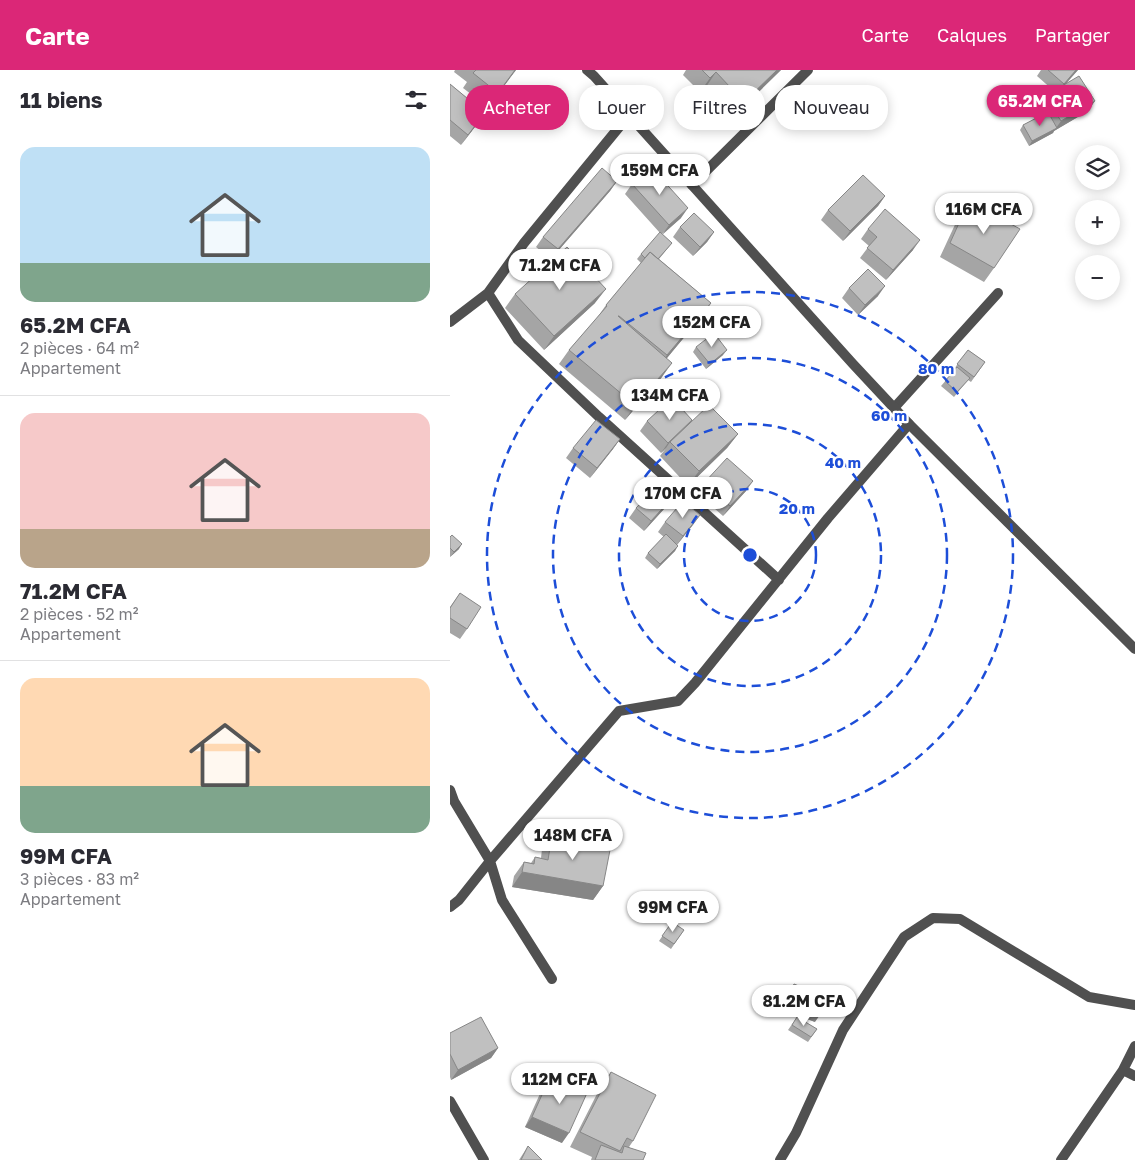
<!DOCTYPE html>
<html lang="fr">
<meta charset="utf-8">
<style>
body{margin:0;font-family:"Golos Text",sans-serif;background:#f2f2f3;color:#2b2b33;height:100vh;display:flex;flex-direction:column;font-size:19px;white-space:nowrap}
*{box-sizing:border-box;margin:0}
p{font-size:16px;color:#7c7c81}
.icon{flex:none;width:28px;height:28px;fill:none;stroke:currentColor;stroke-width:2;stroke-linecap:round;stroke-linejoin:round}
.map{position:relative;flex:1;overflow:hidden}
.details{display:flex;flex-direction:column;background:#fff;width:450px}
.details>*{flex:none}
.hud{position:absolute;left:15px;top:15px;width:475px;height:45px;display:flex;gap:10px}
.controls{position:absolute;left:625px;top:75px;display:grid;gap:10px}
.controls a{display:grid;place-items:center;width:45px;height:45px;border-radius:50%;background:#fff;box-shadow:0 2px 12px #0003;font-size:25px}
.price{position:absolute;translate:-50% -42px;padding:0 11px;border-radius:18px;background:#fff;color:#222;font-size:16px;line-height:32px;filter:drop-shadow(0 1px 2px #0008)}
.price::after{content:'';position:absolute;left:50%;top:30px;width:15px;height:11px;margin-left:-8px;background:inherit;clip-path:polygon(0 0,100% 0,50% 100%)}
.price.current{background:#db2777;color:#fff}
ul{padding:0;list-style:none}
li{display:grid;align-content:center;gap:10px;height:265px;padding:0 20px}
li+li{border-top:1px solid #e1e1e2}
li span{display:grid;place-items:center;height:155px;border-radius:15px;color:#555}
li>.icon{margin-inline-start:auto}
span .icon{width:90px;height:90px;fill:#fffc;stroke-width:1}
li b{font-size:21px}
h2{display:flex;justify-content:space-between;align-items:center;height:60px;padding:0 20px;font-size:21px}
.tag{padding:0 18px;border-radius:20px;background:#fff;box-shadow:0 2px 12px #0003;font-size:18px;line-height:45px}
.tag.current{background:#db2777;color:#fff}
header{display:flex;align-items:center;gap:30px;box-sizing:border-box;height:70px;padding:0 25px;background:#db2777;color:#fff}
header strong{font-size:24px}
nav{display:flex;gap:28px;margin-inline-start:auto;font-size:18px}
main{display:flex;flex:1;min-height:0}
.map>svg:first-child{display:block}
.lines{fill:none;stroke-linecap:round;stroke-linejoin:round}
.minor{stroke:#505050;stroke-width:10}
.tertiary{stroke:#505050;stroke-width:10}
.wall{fill:#a5a5a5}
.shaded-wall{fill:#868686}
.building{fill:#c0c0c0;stroke:#868686}
.ring{fill:none;stroke:#1d4ed8;stroke-width:2.5;stroke-dasharray:9 6}
.centre{fill:#1d4ed8;stroke:#fff;stroke-width:2.5}
.ring-label{font-size:15px;text-anchor:middle;font-weight:bold;fill:#1d4ed8;stroke:#fff;stroke-width:4.5;stroke-linejoin:round;paint-order:stroke}
</style>
<header>
<strong>Carte</strong>
<nav><a>Carte</a><a>Calques</a><a>Partager</a></nav>
</header>
<main>
<section class="details">
<h2>11 biens<svg class="icon" aria-label="filters" viewBox="0 0 24 24"><path d="M4 7h16M4 17h16"/><circle cx="9" cy="7" r="2"/><circle cx="15" cy="17" r="2"/></svg></h2>
<ul>
<li><span style="background:linear-gradient(#bfe0f5 75%,#7fa58c 0)"><svg class="icon" aria-label="home" viewBox="0 0 24 24"><path d="M3 11l9-7 9 7M6 9v11h12V9"/></svg></span><div><b>65.2M CFA</b><p>2 pièces · 64 m²</p><p>Appartement</p></div></li>
<li><span style="background:linear-gradient(#f6c9c9 75%,#b9a48a 0)"><svg class="icon" aria-label="home" viewBox="0 0 24 24"><path d="M3 11l9-7 9 7M6 9v11h12V9"/></svg></span><div><b>71.2M CFA</b><p>2 pièces · 52 m²</p><p>Appartement</p></div></li>
<li><span style="background:linear-gradient(#ffd9b3 70%,#7fa58c 0)"><svg class="icon" aria-label="home" viewBox="0 0 24 24"><path d="M3 11l9-7 9 7M6 9v11h12V9"/></svg></span><div><b>99M CFA</b><p>3 pièces · 83 m²</p><p>Appartement</p></div></li>
</ul>
</section>
<div class="map">
<svg width="685" height="1090" viewBox="0 0 685 1090">
<rect width="100%" height="100%" fill="#fff"/>
<g class="lines">
<path class="minor" d="M 242,115 L 358,0
M 38,223 L 68,270 L 149,347 L 329,510
M 0,252 L 38,223 L 74,173 L 179,45
M 444,338 L 548,223
M 0,720 L 4,731 L 40,791 L 52,830 L 102,909
M 0,837 L 9,830 L 40,791 L 169,641 L 228,631 L 245,613 L 378,448 L 459,354
M 673,1000 L 685,1006
M 0,1031 L 34,1090
M 330,1090 L 346,1063 L 393,960 L 454,867 L 483,848 L 510,849 L 639,927 L 685,935
M 611,1090 L 673,1000 L 685,976"/>
<path class="tertiary" d="M 137,0 L 144,6 L 403,294 L 459,354 L 685,579"/>
</g>
<path class="wall" d="M 5,0 L 66,0 L 38,37 L 13,18 L 17,12 L 4,2 Z
M 236,0 L 331,0 L 284,46 L 256,17 L 250,22 L 233,5 Z
M 591,0 L 628,0 L 615,14 L 638,41 L 604,61 L 603,63 L 579,76 L 570,60 L 573,55 L 594,44 L 588,36 L 595,26 L 604,21 L 587,6 Z
M 0,14 L 35,43 L 28,53 L 11,75 L 0,66 Z
M 167,111 L 160,121 L 101,189 L 86,177 L 93,167 Z
M 182,114 L 231,148 L 212,164 L 222,173 L 209,189 L 261,233 L 251,247 L 217,288 L 212,307 L 175,350 L 109,294 L 119,280 L 147,248 L 156,235 L 191,193 L 187,189 L 191,184 L 210,163 L 175,124 Z
M 435,126 L 428,136 L 393,171 L 371,150 L 378,140 Z
M 519,131 L 544,198 L 534,212 L 490,187 L 509,146 Z
M 230,157 L 264,162 L 257,172 L 243,186 L 223,167 Z
M 418,159 L 463,180 L 436,210 L 410,188 L 419,176 L 411,169 Z
M 399,218 L 428,226 L 408,245 L 392,228 Z
M 65,224 L 145,233 L 94,280 L 55,238 Z
M 246,277 L 273,285 L 256,299 L 243,282 Z
M 518,280 L 535,292 L 521,312 L 518,310 L 504,327 L 491,316 L 505,300 L 504,299 Z
M 218,325 L 236,333 L 231,338 L 242,350 L 288,364 L 277,378 L 238,416 L 210,386 L 216,378 L 211,383 L 190,361 L 197,351 L 217,333 L 214,330 Z
M 170,369 L 163,379 L 140,408 L 116,388 L 123,378 Z
M 254,413 L 296,421 L 273,446 L 247,423 Z
M 186,438 L 214,439 L 194,461 L 179,448 Z
M 250,445 L 227,475 L 225,481 L 207,499 L 195,488 L 198,483 L 214,467 L 208,462 L 215,452 Z
M 0,467 L 9,479 L 0,487 Z
M 10,523 L 17,559 L 10,569 L 0,563 L 0,537 Z
M 102,765 L 153,816 L 143,830 L 62,817 L 64,806 L 74,792 L 81,793 L 85,787 L 91,788 L 92,779 Z
M 222,852 L 234,860 L 221,879 L 209,871 Z
M 344,914 L 365,952 L 331,939 L 337,924 Z
M 347,947 L 367,959 L 358,972 L 338,960 Z
M 0,963 L 48,978 L 41,988 L 1,1010 L 0,1007 Z
M 161,1002 L 183,1071 L 179,1077 L 193,1090 L 141,1090 L 142,1087 L 120,1077 L 151,1016 Z
M 100,1007 L 112,1073 L 75,1057 L 93,1017 Z
M 78,1076 L 92,1090 L 69,1090 Z"/>
<path class="shaded-wall" d="M 65,0 L 66,0 L 38,37 L 48,23 Z
M 327,0 L 331,0 L 284,46 L 294,32 Z
M 626,0 L 628,0 L 607,24 L 614,14 Z
M 266,2 L 256,17 L 250,22 L 260,8 Z
M 645,31 L 638,41 L 604,61 L 603,63 L 579,76 L 582,71 L 606,58 L 611,51 Z
M 35,43 L 28,53 L 11,75 L 18,65 Z
M 167,111 L 160,121 L 101,189 L 108,179 Z
M 435,126 L 428,136 L 393,171 L 400,161 Z
M 238,138 L 231,148 L 212,165 L 219,155 Z
M 264,162 L 257,172 L 243,186 L 250,177 Z
M 470,170 L 463,180 L 436,210 L 443,200 Z
M 435,216 L 428,226 L 408,245 L 415,235 Z
M 156,219 L 145,233 L 94,280 L 104,266 Z
M 261,233 L 251,247 L 207,300 L 217,285 Z
M 277,280 L 273,285 L 256,299 L 260,294 Z
M 222,293 L 212,307 L 175,350 L 185,335 Z
M 242,350 L 220,372 L 216,378 L 211,383 L 218,373 Z
M 288,364 L 277,378 L 238,416 L 249,401 Z
M 170,369 L 163,379 L 140,408 L 147,398 Z
M 303,411 L 296,421 L 273,446 L 280,436 Z
M 221,429 L 214,439 L 194,461 L 201,451 Z
M 250,445 L 243,455 L 226,476 L 233,466 Z
M 12,474 L 9,479 L 0,487 L 4,482 Z
M 228,476 L 225,481 L 207,499 L 210,494 Z
M 72,802 L 153,816 L 143,830 L 62,817 Z
M 338,929 L 372,942 L 365,952 L 331,939 Z
M 48,978 L 41,988 L 1,1010 L 8,1000 Z
M 82,1047 L 119,1063 L 112,1073 L 75,1057 Z"/>
<path class="building" d="M 26,0 L 65,0 L 48,23 L 23,3 Z
M 252,0 L 327,0 L 294,32 L 266,2 L 260,8 Z
M 598,0 L 626,0 L 614,14 Z
M 629,6 L 645,31 L 611,51 L 595,26 Z
M 0,14 L 35,43 L 18,65 L 0,50 Z
M 598,42 L 607,58 L 582,71 L 573,55 Z
M 201,97 L 238,138 L 219,155 L 182,114 Z
M 152,98 L 167,111 L 108,179 L 93,167 Z
M 413,105 L 435,126 L 400,161 L 378,140 Z
M 519,131 L 570,159 L 544,198 L 500,173 Z
M 435,139 L 470,170 L 443,200 L 417,178 L 427,167 L 418,159 Z
M 244,143 L 264,162 L 250,177 L 230,157 Z
M 210,162 L 222,173 L 208,189 L 200,182 L 195,188 L 191,184 Z
M 117,177 L 156,219 L 104,266 L 65,224 Z
M 200,182 L 261,233 L 217,285 L 169,246 L 168,246 L 222,293 L 185,335 L 119,280 L 157,236 L 156,235 Z
M 418,199 L 435,216 L 415,235 L 399,218 Z
M 264,263 L 277,280 L 260,294 L 246,277 Z
M 518,280 L 535,292 L 524,307 L 507,294 Z
M 507,297 L 520,308 L 507,322 L 495,311 Z
M 227,316 L 239,328 L 230,337 L 222,328 L 221,328 L 218,325 Z
M 222,328 L 242,350 L 218,373 L 197,351 Z
M 259,335 L 288,364 L 249,401 L 220,372 Z
M 146,350 L 170,369 L 147,398 L 123,378 Z
M 277,388 L 303,411 L 280,436 L 254,413 Z
M 207,416 L 221,429 L 201,451 L 186,438 Z
M 233,431 L 250,445 L 233,466 L 215,452 Z
M 216,464 L 228,476 L 210,494 L 198,483 Z
M 2,465 L 12,474 L 4,482 L 0,478 L 0,467 Z
M 10,523 L 31,537 L 17,559 L 0,548 L 0,538 Z
M 102,765 L 161,775 L 153,816 L 72,802 L 74,792 L 84,794 L 85,787 L 98,790 Z
M 222,852 L 234,860 L 224,874 L 212,866 Z
M 344,914 L 378,928 L 372,942 L 338,929 Z
M 31,947 L 48,978 L 8,1000 L 0,984 L 0,963 Z
M 347,947 L 367,959 L 361,967 L 342,955 Z
M 161,1002 L 206,1025 L 183,1071 L 177,1068 L 170,1081 L 130,1062 Z
M 100,1007 L 137,1023 L 119,1063 L 82,1047 Z
M 151,1075 L 172,1083 L 174,1076 L 196,1083 L 193,1090 L 145,1090 Z
M 78,1076 L 92,1090 L 71,1090 Z"/>
<g class="ring">
<circle cx="300" cy="485" r="66"/>
<circle cx="300" cy="485" r="131"/>
<circle cx="300" cy="485" r="197"/>
<circle cx="300" cy="485" r="263"/>
</g>
<circle cx="300" cy="485" r="8" class="centre"/>
<g class="ring-label">
<text x="486" y="304">80 m</text>
<text x="439" y="351">60 m</text>
<text x="393" y="398">40 m</text>
<text x="347" y="444">20 m</text>
</g>
</svg>
<div class="controls">
<a><svg class="icon" aria-label="layers" viewBox="0 0 24 24"><path d="M12 4l9 5-9 5-9-5zM3 14l9 5 9-5"/></svg></a>
<a>+</a>
<a>−</a>
</div>
<b class="price current" style="left:590px;top:57px">65.2M CFA</b>
<b class="price" style="left:210px;top:126px">159M CFA</b>
<b class="price" style="left:534px;top:165px">116M CFA</b>
<b class="price" style="left:110px;top:221px">71.2M CFA</b>
<b class="price" style="left:262px;top:278px">152M CFA</b>
<b class="price" style="left:220px;top:351px">134M CFA</b>
<b class="price" style="left:233px;top:449px">170M CFA</b>
<b class="price" style="left:123px;top:791px">148M CFA</b>
<b class="price" style="left:223px;top:863px">99M CFA</b>
<b class="price" style="left:354px;top:957px">81.2M CFA</b>
<b class="price" style="left:110px;top:1035px">112M CFA</b>
<div class="hud">
<a class="tag current">Acheter</a>
<a class="tag">Louer</a>
<a class="tag">Filtres</a>
<a class="tag">Nouveau</a>
</div>
</div>
</main>
